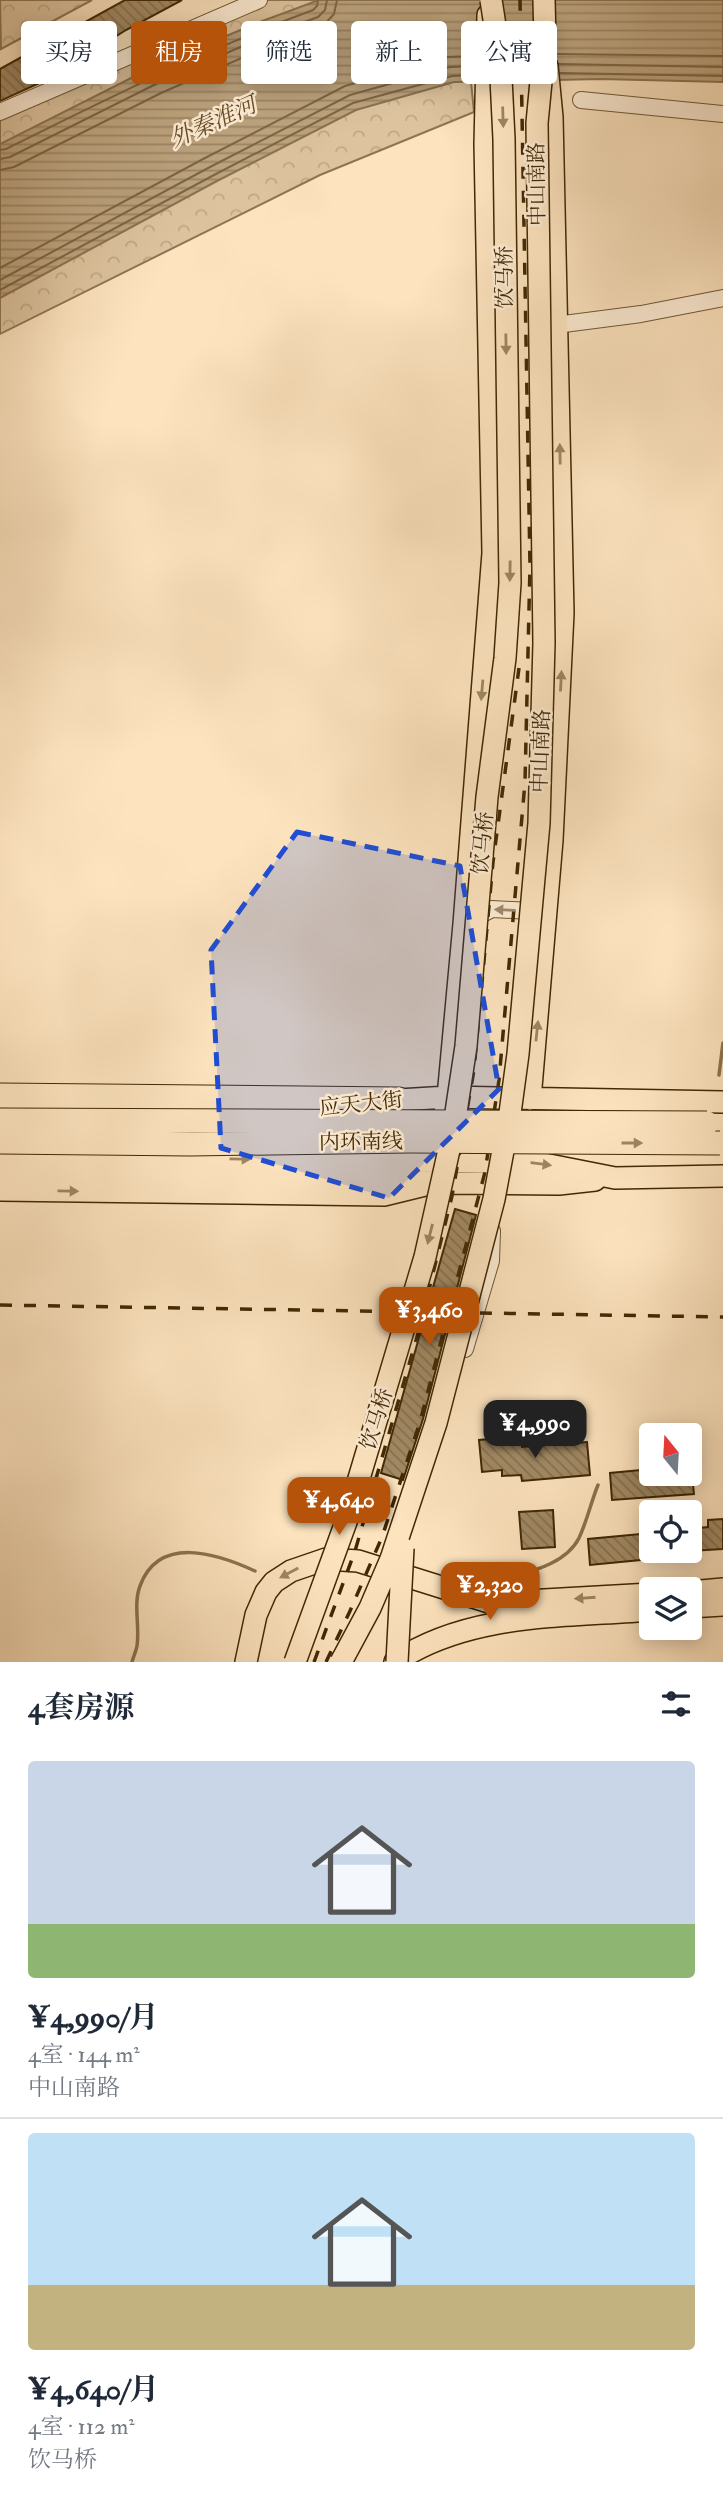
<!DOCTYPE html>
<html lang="zh">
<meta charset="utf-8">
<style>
body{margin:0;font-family:"IM FELL Double Pica","Noto Serif SC",serif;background:#f2f2f3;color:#1f2937;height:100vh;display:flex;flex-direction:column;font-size:26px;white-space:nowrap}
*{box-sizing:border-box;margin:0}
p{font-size:23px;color:#747a83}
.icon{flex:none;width:38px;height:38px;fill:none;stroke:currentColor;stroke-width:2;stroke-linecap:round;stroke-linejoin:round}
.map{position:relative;height:1662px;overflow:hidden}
.drawer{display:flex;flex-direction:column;background:#fff;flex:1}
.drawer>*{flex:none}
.banner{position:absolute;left:21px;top:21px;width:682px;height:63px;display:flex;gap:14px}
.needle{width:46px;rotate:342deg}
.buttons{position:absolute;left:639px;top:1423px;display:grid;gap:14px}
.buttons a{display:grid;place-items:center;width:63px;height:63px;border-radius:7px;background:#fff;box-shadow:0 4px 18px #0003;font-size:35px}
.price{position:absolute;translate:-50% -60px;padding:0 16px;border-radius:14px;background:#b45309;color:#fff;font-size:23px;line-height:46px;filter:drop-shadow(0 2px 4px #0008)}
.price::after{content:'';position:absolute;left:50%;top:42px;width:21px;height:16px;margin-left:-10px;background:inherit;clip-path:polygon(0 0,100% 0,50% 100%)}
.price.active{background:#222;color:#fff}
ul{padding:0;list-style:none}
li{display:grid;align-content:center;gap:14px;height:371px;padding:0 28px}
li+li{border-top:2px solid #e0e1e3}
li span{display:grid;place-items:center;height:217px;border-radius:7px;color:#555}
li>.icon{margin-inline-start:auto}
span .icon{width:126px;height:126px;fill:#fffc;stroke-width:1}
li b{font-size:30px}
h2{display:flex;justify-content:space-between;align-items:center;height:84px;padding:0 28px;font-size:30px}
.chip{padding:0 24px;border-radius:7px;background:#fff;box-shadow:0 4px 18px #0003;font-size:24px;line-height:63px}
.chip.active{background:#b45309;color:#fff}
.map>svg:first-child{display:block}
.park{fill:url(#park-crowns);stroke:#8e7652;stroke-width:2}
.water{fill:url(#water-rules);stroke:#8b734e;stroke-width:2}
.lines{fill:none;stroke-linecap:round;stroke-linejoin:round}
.shore{stroke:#7e6642;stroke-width:2}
.stream{stroke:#8b734e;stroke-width:3.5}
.building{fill:url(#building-back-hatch);stroke:#402904;stroke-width:2}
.minor-casing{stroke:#6f5833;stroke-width:18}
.major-casing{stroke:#402904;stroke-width:24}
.highway-casing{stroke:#402904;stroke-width:25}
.minor{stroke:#feedd5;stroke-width:16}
.major{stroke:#fde4bf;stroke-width:21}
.highway{stroke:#fde4bf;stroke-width:23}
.rail{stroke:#402904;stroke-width:3.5;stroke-dasharray:12 12;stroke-linecap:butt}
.major-bridge-casing{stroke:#402904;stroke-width:24;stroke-linecap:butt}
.highway-bridge-casing{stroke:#402904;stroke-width:25;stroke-linecap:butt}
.major-bridge{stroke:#fde4bf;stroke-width:21}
.highway-bridge{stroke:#fde4bf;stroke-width:23}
.oneway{fill:#9e8662}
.oneway2{fill:#9f8b6c}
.marked{fill:#1d4ed8;fill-opacity:0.2;stroke:#1d4ed8;stroke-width:5;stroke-dasharray:14 9;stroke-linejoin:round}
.labels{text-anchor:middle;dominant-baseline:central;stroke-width:5;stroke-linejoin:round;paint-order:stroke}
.street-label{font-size:21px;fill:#402904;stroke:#feedd5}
.water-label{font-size:23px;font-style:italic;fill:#664e29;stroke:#feedd5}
</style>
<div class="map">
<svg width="723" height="1662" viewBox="0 0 723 1662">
<defs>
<pattern id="park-crowns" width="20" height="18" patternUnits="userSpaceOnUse" patternTransform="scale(1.75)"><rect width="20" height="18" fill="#ddc49f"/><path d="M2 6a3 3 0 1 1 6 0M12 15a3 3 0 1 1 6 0" fill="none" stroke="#bfa887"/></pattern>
<pattern id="water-rules" width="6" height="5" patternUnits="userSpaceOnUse" patternTransform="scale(1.75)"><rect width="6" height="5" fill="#bda47f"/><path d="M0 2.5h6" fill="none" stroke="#9b8666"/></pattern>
<pattern id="building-back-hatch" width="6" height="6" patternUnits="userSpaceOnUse" patternTransform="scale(1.75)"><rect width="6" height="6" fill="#a28a65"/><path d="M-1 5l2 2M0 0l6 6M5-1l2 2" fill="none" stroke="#857151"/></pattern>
</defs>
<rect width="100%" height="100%" fill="#fde4bf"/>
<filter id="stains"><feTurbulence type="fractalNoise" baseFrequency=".00286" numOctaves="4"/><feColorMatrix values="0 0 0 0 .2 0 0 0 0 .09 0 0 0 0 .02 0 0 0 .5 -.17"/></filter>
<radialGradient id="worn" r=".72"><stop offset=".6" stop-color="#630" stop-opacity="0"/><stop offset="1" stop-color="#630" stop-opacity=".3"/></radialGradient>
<path class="park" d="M 0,0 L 92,0 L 1,49 Z
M 246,0 L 463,0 L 474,112 L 320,175 L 0,334 L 0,116 Z"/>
<path class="water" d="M 319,0 L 723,0 L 723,82 L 601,79 L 454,82 L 356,110 L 217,181 L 0,298 L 0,144 L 149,69 L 257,23 Z"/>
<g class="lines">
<path class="shore" d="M 556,54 L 723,56
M 559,64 L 723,67
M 560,73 L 723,76
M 0,150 L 6,149 C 107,99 207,49 313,10 L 317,6 L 318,0
M 0,159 L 10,157 L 156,84 L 263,37 L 318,17 L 325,10 L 327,0
M 0,170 L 14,167 L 161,93 L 267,47 L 323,26 L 334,14 L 337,0
M 0,268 L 205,158 L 345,86 L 448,57 L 475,56
M 0,280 L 210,167 L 350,95 L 450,67 L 475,66
M 0,290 L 214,175 L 353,103 L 452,76 L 474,75"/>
<path class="stream" d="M 719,1075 L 723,1043
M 497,1582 C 524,1573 565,1566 579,1538 C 587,1521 591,1502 598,1485
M 132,1662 C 133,1657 136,1652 137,1646 C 140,1627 133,1604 140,1586 C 159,1534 218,1554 255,1571"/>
</g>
<path class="building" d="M 125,0 L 182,0 L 126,30 L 48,79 L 0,101 L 0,69 Z
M 455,1209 L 476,1215 L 423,1419 L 403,1480 L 381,1473 Z
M 500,1438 L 501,1444 L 522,1443 L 522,1447 L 587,1442 L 590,1475 L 522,1481 L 521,1475 L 502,1476 L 502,1470 L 482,1472 L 479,1440 Z
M 651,1469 L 651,1474 L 692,1474 L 694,1494 L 612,1500 L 610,1473 Z
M 553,1510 L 555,1547 L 522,1549 L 519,1512 Z
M 723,1519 L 723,1549 L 690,1551 L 690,1529 L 708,1527 L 708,1520 Z
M 651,1533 L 651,1559 L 590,1565 L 588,1539 Z"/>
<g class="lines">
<defs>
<path id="minor" d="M 581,100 L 723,114
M 0,112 L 259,0
M 556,325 L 641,314 L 723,298
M 471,920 L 492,909 L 531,911 L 538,917
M 465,1349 L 491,1261 L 492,1231"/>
<path id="major" d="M 530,1099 L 552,840 L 563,613 L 552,117 L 547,66
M 382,1101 L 448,1097 L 723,1102
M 0,1107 L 295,1110 L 333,1106
M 440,1139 L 448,1097 L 464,924 L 493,553 L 485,144 L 488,15
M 0,1155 L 539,1163 L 615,1178 L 723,1176
M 0,1190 L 384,1195 L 433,1183 L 559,1184 L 595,1180
M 690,1592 L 723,1589
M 690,1607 L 723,1605
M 246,1662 L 256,1615 L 266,1592 L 274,1582 L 291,1571 L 326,1559 L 358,1561 L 492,1603 L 651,1594
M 395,1662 C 469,1612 566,1617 651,1610"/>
<path id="highway" d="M 0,1095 L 399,1099
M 0,1170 L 433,1183"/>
</defs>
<use href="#minor" class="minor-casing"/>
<use href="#major" class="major-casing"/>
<use href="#highway" class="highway-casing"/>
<use href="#minor" class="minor"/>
<use href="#major" class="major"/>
<use href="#highway" class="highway"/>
<path class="rail" d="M 0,1305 L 723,1317
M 314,1662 L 355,1551 L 419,1330 L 452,1196 L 474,1070 L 493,862 L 519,668
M 326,1662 L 350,1611 L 382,1537 L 420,1422 L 485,1172 L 499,1080 L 525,782 L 530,566 L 520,0"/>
<defs>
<path id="major-bridge" d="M 295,1662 L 346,1522 L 425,1257 L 453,1132 L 466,1046 L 487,797 L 505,658 L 510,583 L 504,139 L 500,58 L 491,0
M 341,1662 L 370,1608 L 391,1559 L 436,1423 L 494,1199 L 510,1113 L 518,1054 L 539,823 L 544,643 L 537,123 L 545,40 L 544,0
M 397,1662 L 403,1548"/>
<path id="highway-bridge" d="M 0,1120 L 707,1123
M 0,1142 L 190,1144 L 411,1141 L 720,1143"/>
</defs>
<use href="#major-bridge" class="major-bridge-casing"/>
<use href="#highway-bridge" class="highway-bridge-casing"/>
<use href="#major-bridge" class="major-bridge"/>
<use href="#highway-bridge" class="highway-bridge"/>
</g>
<defs><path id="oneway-solid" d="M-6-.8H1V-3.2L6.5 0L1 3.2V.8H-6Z" transform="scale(1.75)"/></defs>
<g class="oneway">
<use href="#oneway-solid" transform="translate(503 117) rotate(88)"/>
<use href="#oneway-solid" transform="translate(506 344) rotate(89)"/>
<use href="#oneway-solid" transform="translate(560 454) rotate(-91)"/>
<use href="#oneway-solid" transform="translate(510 571) rotate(91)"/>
<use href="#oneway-solid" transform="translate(561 681) rotate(-87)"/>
<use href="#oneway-solid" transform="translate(482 690) rotate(95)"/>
<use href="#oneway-solid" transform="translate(537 1031) rotate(-84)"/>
<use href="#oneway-solid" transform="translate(632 1143)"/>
<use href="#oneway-solid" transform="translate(240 1159) rotate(1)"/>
<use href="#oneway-solid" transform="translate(541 1164) rotate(7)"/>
<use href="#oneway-solid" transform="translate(68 1191) rotate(1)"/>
<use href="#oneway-solid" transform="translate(430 1234) rotate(104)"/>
<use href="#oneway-solid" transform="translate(289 1573) rotate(152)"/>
<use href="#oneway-solid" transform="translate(585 1598) rotate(176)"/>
</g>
<use class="oneway2" href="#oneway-solid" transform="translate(505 910) rotate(-178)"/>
<path class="marked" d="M 297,832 L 460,866 L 499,1089 L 389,1198 L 221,1148 L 211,950 Z"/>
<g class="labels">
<g class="street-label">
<text transform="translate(537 184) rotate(-91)">中山南路</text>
<text transform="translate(505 277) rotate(-91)">饮马桥</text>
<text transform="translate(541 751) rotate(-88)">中山南路</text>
<text transform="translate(483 843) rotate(-85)">饮马桥</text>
<text transform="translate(361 1104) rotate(-6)">应天大街</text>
<text transform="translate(361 1142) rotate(-1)">内环南线</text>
<text transform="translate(377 1419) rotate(-73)">饮马桥</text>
</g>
<g class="water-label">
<text transform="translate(213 122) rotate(-24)">外秦淮河</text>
</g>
</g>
<rect width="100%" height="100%" filter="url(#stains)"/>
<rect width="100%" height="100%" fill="url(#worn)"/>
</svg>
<div class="buttons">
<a><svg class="needle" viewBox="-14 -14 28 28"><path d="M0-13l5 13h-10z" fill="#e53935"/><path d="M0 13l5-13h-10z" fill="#747a83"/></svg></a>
<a><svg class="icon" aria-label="locate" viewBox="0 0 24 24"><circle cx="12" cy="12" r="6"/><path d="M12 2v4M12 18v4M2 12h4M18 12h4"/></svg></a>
<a><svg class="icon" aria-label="layers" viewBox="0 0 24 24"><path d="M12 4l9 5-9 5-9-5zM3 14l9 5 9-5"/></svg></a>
</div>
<b class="price" style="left:429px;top:1347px">¥3,460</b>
<b class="price active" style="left:535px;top:1460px">¥4,990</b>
<b class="price" style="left:339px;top:1537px">¥4,640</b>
<b class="price" style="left:490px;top:1622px">¥2,320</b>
<div class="banner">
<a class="chip">买房</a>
<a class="chip active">租房</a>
<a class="chip">筛选</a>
<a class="chip">新上</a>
<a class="chip">公寓</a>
</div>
</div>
<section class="drawer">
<h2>4套房源<svg class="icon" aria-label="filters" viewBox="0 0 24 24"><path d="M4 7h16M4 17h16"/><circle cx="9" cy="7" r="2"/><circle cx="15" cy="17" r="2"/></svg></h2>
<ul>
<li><span style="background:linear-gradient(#c9d6e8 75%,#8fb573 0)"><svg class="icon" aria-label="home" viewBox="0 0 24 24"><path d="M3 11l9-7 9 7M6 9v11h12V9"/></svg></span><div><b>¥4,990/月</b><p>4室 · 144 m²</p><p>中山南路</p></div></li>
<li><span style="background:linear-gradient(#bfe0f5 70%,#c2b280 0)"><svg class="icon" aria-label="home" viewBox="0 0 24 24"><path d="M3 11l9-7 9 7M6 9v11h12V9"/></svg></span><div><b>¥4,640/月</b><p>4室 · 112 m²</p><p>饮马桥</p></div></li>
</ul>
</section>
